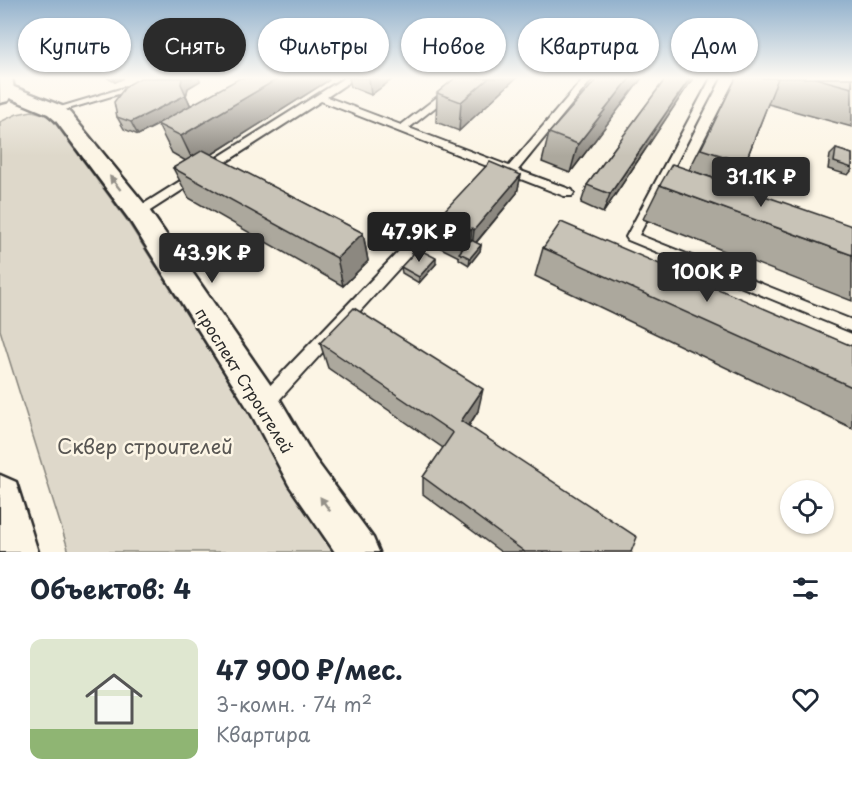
<!DOCTYPE html>
<html lang="ru">
<meta charset="utf-8">
<style>
body{margin:0;font-family:"Playpen Sans",sans-serif;background:#f6f6f7;color:#1f2937;height:100vh;display:flex;flex-direction:column;font-size:22px;white-space:nowrap}
*{box-sizing:border-box;margin:0}
p{font-size:20px;color:#747a83}
.icon{flex:none;width:33px;height:33px;fill:none;stroke:currentColor;stroke-width:2;stroke-linecap:round;stroke-linejoin:round}
.map{position:relative;height:552px;overflow:hidden}
.details{display:flex;flex-direction:column;background:#fff;flex:1}
.details>*{flex:none}
.banner{position:absolute;left:18px;top:18px;width:816px;height:54px;display:flex;gap:12px}
.fabs{position:absolute;left:780px;top:480px;display:grid;gap:12px}
.fabs a{display:grid;place-items:center;width:54px;height:54px;border-radius:50%;background:#fff;box-shadow:0 2px 4px #0004;font-size:30px}
.price{position:absolute;translate:-50% -51px;padding:0 14px;border-radius:6px;background:#2b2b2b;color:#fff;font-size:20px;line-height:39px;filter:drop-shadow(0 2px 3px #0008)}
.price::after{content:'';position:absolute;left:50%;top:36px;width:18px;height:14px;margin-left:-9px;background:inherit;clip-path:polygon(0 0,100% 0,50% 100%)}
.price.active{background:#222;color:#fff}
ul{padding:0;list-style:none}
li{display:flex;align-items:center;gap:18px;height:150px;padding:0 30px}
li span{display:grid;place-items:center;flex:none;width:168px;height:120px;border-radius:12px;color:#555}
li>.icon{margin-inline-start:auto}
span .icon{width:72px;height:72px;fill:#fffc;stroke-width:1}
li b{font-size:26px}
h2{display:flex;justify-content:space-between;align-items:center;height:72px;padding:0 30px;font-size:26px}
.tag{padding:0 21px;border-radius:27px;background:#fff;box-shadow:0 2px 4px #0004;font-size:21px;line-height:54px}
.tag.active{background:#2b2b2b;color:#fff}
.map>svg:first-child{display:block}
.green{fill:#ded8ca;stroke:#84827a;stroke-width:1.5}
.lines{fill:none;stroke-linecap:round;stroke-linejoin:round}
.lane-casing{stroke:#2b2b2b;stroke-width:4}
.street-casing{stroke:#2b2b2b;stroke-width:5}
.primary-casing{stroke:#2b2b2b;stroke-width:5}
.lane{fill:#fcf5e5;fill-rule:evenodd}
.street{fill:#fcf5e5;fill-rule:evenodd}
.primary{fill:#fcf5e5;fill-rule:evenodd}
.wall{fill:#aca89d;stroke:#2b2b2b;stroke-width:1.5}
.shaded-wall{fill:#8c8880;stroke:#2b2b2b;stroke-width:1.5}
.building{fill:#c8c3b7;stroke:#2b2b2b;stroke-width:1.5}
.oneway{fill:#949088}
.labels{text-anchor:middle;dominant-baseline:central;stroke-width:5;stroke-linejoin:round;paint-order:stroke}
.street-label{font-size:16px;fill:#2b2b2b;stroke:#fcf5e5}
.near-park-label{font-size:20px;fill:#585653;stroke:#fcf5e5}
</style>
<div class="map">
<svg width="852" height="552" viewBox="0 0 852 552">
<rect width="100%" height="100%" fill="#fcf5e5"/>
<filter id="ink" filterUnits="userSpaceOnUse"><feTurbulence type="fractalNoise" baseFrequency=".0167" numOctaves="2"/><feDisplacementMap in="SourceGraphic" scale="12" xChannelSelector="R" yChannelSelector="G"/><feConvolveMatrix kernelMatrix="1 2 1 2 8 2 1 2 1" color-interpolation-filters="sRGB"/></filter>
<g filter="url(#ink)">
<path class="green" d="M 32,111 L 44,114 L 52,119 L 126,219 L 337,552 L 69,552 L 0,330 L 0,122 L 17,114 Z"/>
<g class="lines">
<defs>
<path id="lane" d="M 157,78 L 172,78 L 58,112 L 50,110 Z
M 344,78 L 355,78 L 327,97 L 401,125 L 462,78 L 472,78 L 409,128 L 509,166 L 584,78 L 593,78 L 518,170 L 572,190 L 574,193 L 572,196 L 564,196 L 321,101 L 142,216 L 134,216 L 132,213 L 134,210 Z
M 711,78 L 720,78 L 639,235 L 852,320 L 852,332 L 628,240 L 626,237 Z
M 405,248 L 410,250 L 411,253 L 410,256 L 270,410 L 264,412 L 258,410 L 256,404 L 258,398 L 400,250 Z"/>
<path id="street" d="M 0,84 L 9,85 L 62,106 L 70,113 L 147,207 L 276,393 L 315,459 L 373,538 L 379,552 L 335,552 L 289,485 L 252,415 L 129,219 L 56,121 L 48,114 L 0,94 Z"/>
<path id="primary" d="M 0,78 L 12,78 L 14,89 L 8,101 L 0,103 Z
M 0,475 L 16,482 L 38,552 L 0,552 Z"/>
</defs>
<use href="#lane" class="lane-casing"/>
<use href="#street" class="street-casing"/>
<use href="#primary" class="primary-casing"/>
<use href="#lane" class="lane"/>
<use href="#street" class="street"/>
<use href="#primary" class="primary"/>
</g>
<path class="wall" d="M 107,78 L 124,78 L 115,82 Z
M 140,78 L 199,78 L 200,81 L 188,88 L 186,96 L 191,106 L 329,80 L 211,155 L 363,233 L 368,261 L 343,286 L 189,198 L 173,168 L 186,161 L 172,153 L 158,125 L 138,135 L 124,129 L 117,117 Z
M 349,78 L 394,78 L 371,95 L 351,87 Z
M 455,78 L 516,78 L 459,131 L 436,122 L 437,93 Z
M 598,78 L 642,78 L 570,173 L 542,162 L 549,133 Z
M 666,78 L 693,78 L 603,213 L 581,203 L 587,185 Z
M 736,78 L 852,78 L 852,127 L 768,104 L 745,163 L 731,184 L 689,170 Z
M 836,149 L 852,154 L 852,170 L 848,175 L 828,169 L 830,155 Z
M 521,175 L 517,193 L 476,243 L 481,245 L 480,251 L 469,265 L 459,259 L 459,257 L 431,243 L 431,225 Z
M 660,185 L 852,255 L 852,301 L 643,219 Z
M 543,248 L 852,346 L 852,428 L 535,276 Z
M 436,264 L 419,283 L 402,273 L 401,267 Z
M 320,343 L 478,411 L 469,426 L 631,552 L 501,552 L 423,494 L 423,477 L 443,448 L 328,368 Z"/>
<path class="shaded-wall" d="M 113,78 L 124,78 L 115,82 Z
M 182,78 L 199,78 L 200,81 L 188,88 L 186,96 L 181,84 Z
M 279,78 L 328,78 L 329,80 L 195,165 L 181,136 Z
M 369,78 L 394,78 L 371,95 Z
M 489,78 L 516,78 L 459,131 L 461,102 Z
M 630,78 L 642,78 L 570,173 L 578,144 Z
M 690,78 L 693,78 L 603,213 L 610,194 Z
M 186,95 L 191,107 L 138,135 L 131,122 Z
M 521,175 L 517,193 L 472,247 L 474,230 Z
M 472,228 L 470,246 L 461,254 L 462,240 Z
M 363,233 L 368,261 L 343,286 L 337,258 Z
M 481,245 L 480,251 L 469,265 L 470,258 Z
M 436,258 L 436,264 L 419,283 L 419,277 Z
M 483,389 L 478,411 L 458,442 L 461,421 Z"/>
<path class="building" d="M 140,78 L 182,78 L 181,84 L 186,95 L 131,122 L 117,117 L 114,102 L 126,86 Z
M 240,78 L 279,78 L 181,136 L 157,124 Z
M 455,78 L 489,78 L 461,102 L 437,93 Z
M 598,78 L 630,78 L 578,144 L 549,133 Z
M 666,78 L 690,78 L 610,194 L 587,185 Z
M 736,78 L 778,78 L 745,163 L 701,149 Z
M 815,78 L 852,78 L 852,88 Z
M 836,149 L 852,154 L 852,168 L 834,162 Z
M 203,150 L 363,233 L 337,258 L 173,168 Z
M 490,162 L 521,175 L 474,230 L 472,228 L 462,240 L 431,225 Z
M 672,164 L 852,226 L 852,255 L 660,185 Z
M 561,222 L 852,346 L 852,387 L 543,248 Z
M 471,240 L 481,245 L 470,258 L 459,253 Z
M 418,249 L 436,258 L 419,277 L 401,267 Z
M 354,308 L 483,389 L 461,421 L 637,537 L 631,552 L 525,552 L 423,477 L 453,433 L 320,343 Z"/>
<defs><path id="oneway-solid" d="M-6-.8H1V-3.2L6.5 0L1 3.2V.8H-6Z" transform="scale(1.5)"/></defs>
<g class="oneway">
<use href="#oneway-solid" transform="translate(115 183) rotate(-128)"/>
<use href="#oneway-solid" transform="translate(325 504) rotate(-125)"/>
</g>
</g>
<linearGradient id="sky" x2="0" y2="1"><stop stop-color="#93b2cd"/><stop offset="0.5" stop-color="#fefaf3"/><stop offset="1" stop-color="#fefaf3" stop-opacity="0"/></linearGradient>
<rect width="852" height="156" fill="url(#sky)"/>
<g class="labels">
<g class="street-label">
<text transform="translate(245 380) rotate(58)">проспект Строителей</text>
</g>
<g class="near-park-label">
<text x="145" y="446">Cквер cтроителей</text>
</g>
</g>
</svg>
<div class="fabs">
<a><svg class="icon" aria-label="locate" viewBox="0 0 24 24"><circle cx="12" cy="12" r="6"/><path d="M12 2v4M12 18v4M2 12h4M18 12h4"/></svg></a>
</div>
<b class="price" style="left:761px;top:208px">31.1K ₽</b>
<b class="price active" style="left:419px;top:263px">47.9K ₽</b>
<b class="price" style="left:212px;top:284px">43.9K ₽</b>
<b class="price" style="left:707px;top:303px">100K ₽</b>
<div class="banner">
<a class="tag">Купить</a>
<a class="tag active">Снять</a>
<a class="tag">Фильтры</a>
<a class="tag">Новое</a>
<a class="tag">Квартира</a>
<a class="tag">Дом</a>
</div>
</div>
<section class="details">
<h2>Объектов: 4<svg class="icon" aria-label="filters" viewBox="0 0 24 24"><path d="M4 7h16M4 17h16"/><circle cx="9" cy="7" r="2"/><circle cx="15" cy="17" r="2"/></svg></h2>
<ul>
<li><span style="background:linear-gradient(#dfe7d0 75%,#8fb573 0)"><svg class="icon" aria-label="home" viewBox="0 0 24 24"><path d="M3 11l9-7 9 7M6 9v11h12V9"/></svg></span><div><b>47 900 ₽/мес.</b><p>3-комн. · 74 m²</p><p>Квартира</p></div><svg class="icon" aria-label="heart" viewBox="0 0 24 24"><path d="M12 20l-8-8c-3-5 5-10 8-4 3-6 11-1 8 4z"/></svg></li>
</ul>
</section>
